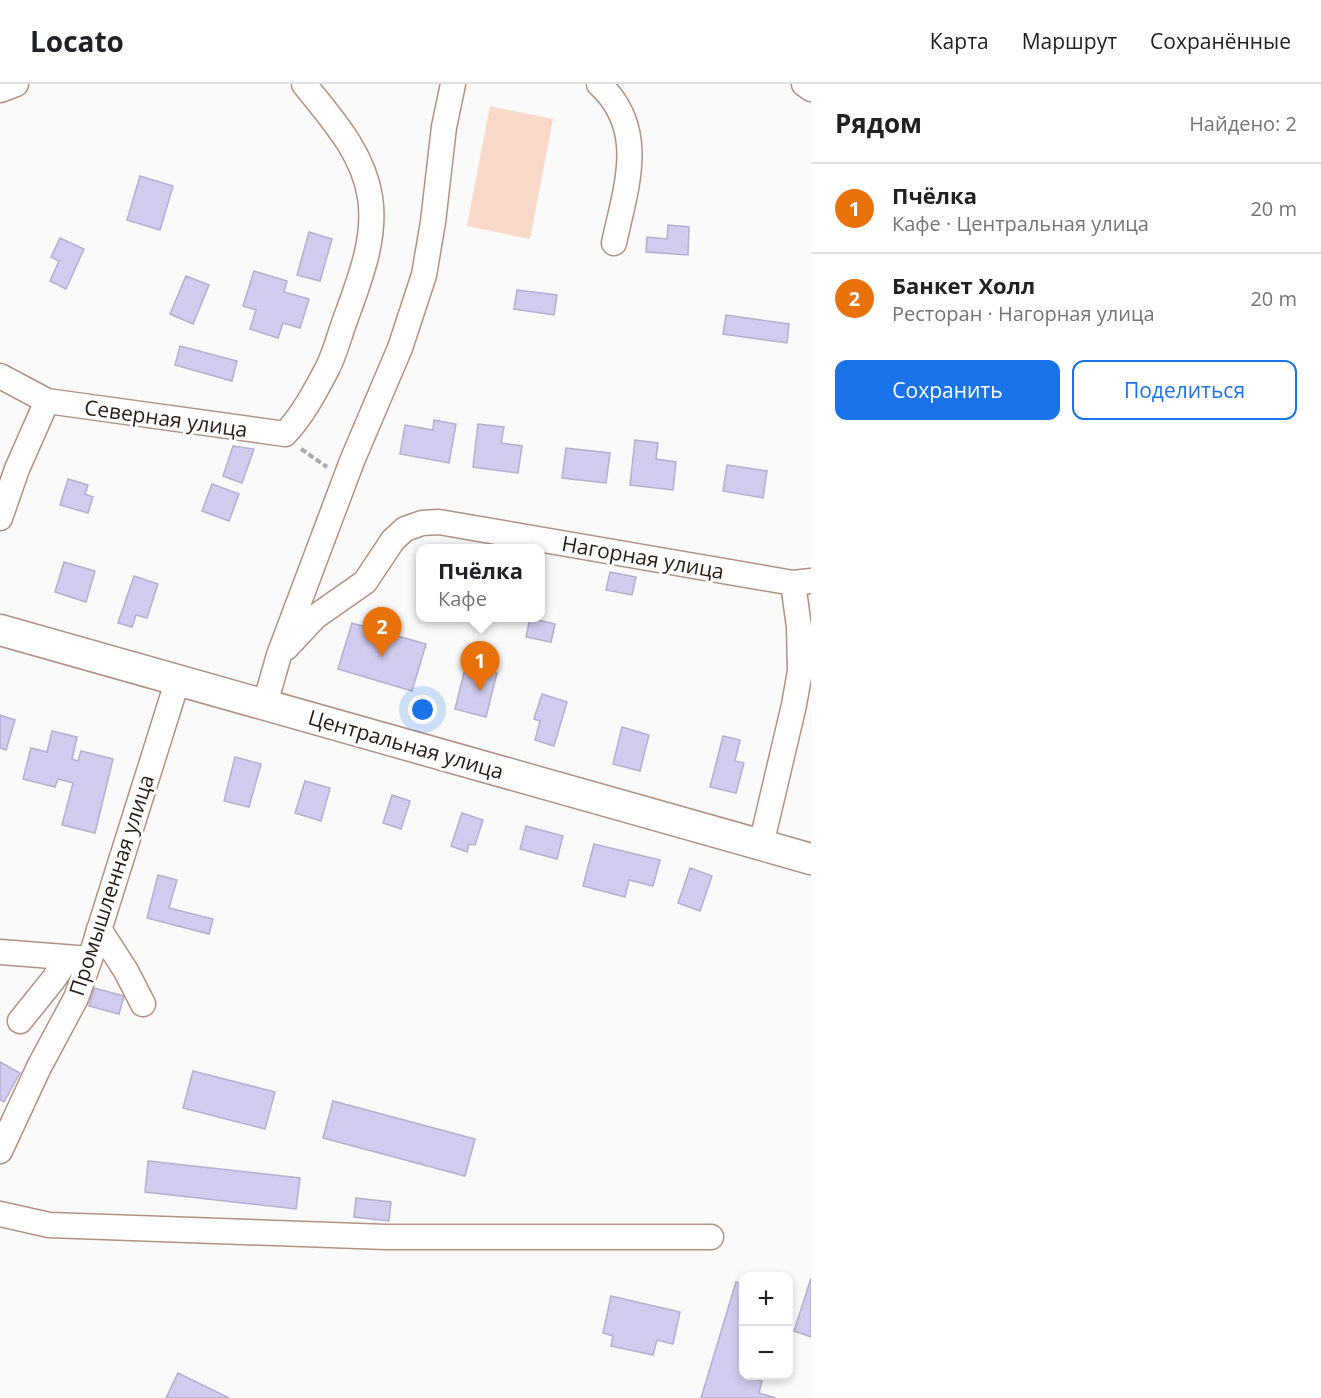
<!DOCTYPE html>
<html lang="ru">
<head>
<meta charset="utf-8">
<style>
  :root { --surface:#fff; --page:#f2f2f2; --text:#202124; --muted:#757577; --line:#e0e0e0; --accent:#1a73e8 }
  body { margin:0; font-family:"Open Sans",sans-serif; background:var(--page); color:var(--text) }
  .controls { position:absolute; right:18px; bottom:18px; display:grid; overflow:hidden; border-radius:12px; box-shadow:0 3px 9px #0003 }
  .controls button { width:54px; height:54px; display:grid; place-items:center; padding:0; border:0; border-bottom:2px solid var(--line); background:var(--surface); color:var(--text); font:30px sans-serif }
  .you { position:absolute; left:423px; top:626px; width:21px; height:21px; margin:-15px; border:4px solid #fff; border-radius:50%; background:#1a73e8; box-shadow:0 0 0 9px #1a73e833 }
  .badge { display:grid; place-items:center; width:39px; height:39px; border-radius:50%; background:var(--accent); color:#fff; font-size:20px; font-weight:700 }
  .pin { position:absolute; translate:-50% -50px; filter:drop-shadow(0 2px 3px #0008) }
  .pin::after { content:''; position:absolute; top:32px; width:21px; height:18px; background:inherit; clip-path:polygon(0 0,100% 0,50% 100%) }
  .popup { position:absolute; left:416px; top:460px; width:129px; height:78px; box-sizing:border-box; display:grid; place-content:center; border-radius:12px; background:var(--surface); filter:drop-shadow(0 2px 4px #0005); font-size:20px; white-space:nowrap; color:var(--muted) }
  .popup b { font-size:22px; color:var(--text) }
  .popup::after { content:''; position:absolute; left:50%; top:100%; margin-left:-12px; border:12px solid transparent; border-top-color:var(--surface) }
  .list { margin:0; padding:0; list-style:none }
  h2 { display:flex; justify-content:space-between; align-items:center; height:78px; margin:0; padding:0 24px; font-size:26px }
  h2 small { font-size:20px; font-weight:400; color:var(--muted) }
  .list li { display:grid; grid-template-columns:39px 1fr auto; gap:18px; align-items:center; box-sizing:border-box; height:90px; padding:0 24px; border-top:2px solid var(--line) }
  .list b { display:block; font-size:22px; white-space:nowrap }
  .list p { margin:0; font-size:20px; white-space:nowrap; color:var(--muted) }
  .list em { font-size:20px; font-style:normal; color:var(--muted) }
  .actions { display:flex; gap:12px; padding:18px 24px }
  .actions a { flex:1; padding:14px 0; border:2px solid var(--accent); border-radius:12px; text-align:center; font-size:21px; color:var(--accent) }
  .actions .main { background:var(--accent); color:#fff }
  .map { position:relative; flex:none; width:811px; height:1314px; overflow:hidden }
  header { display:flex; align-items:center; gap:36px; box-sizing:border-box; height:84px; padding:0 30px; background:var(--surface); border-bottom:2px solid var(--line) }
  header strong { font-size:28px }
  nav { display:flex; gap:33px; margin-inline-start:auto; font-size:21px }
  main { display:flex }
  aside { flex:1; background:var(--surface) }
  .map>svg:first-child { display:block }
  .green { fill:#f9d9c9 }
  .building { fill:#d1ccee; stroke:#b3afcf; stroke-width:1.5 }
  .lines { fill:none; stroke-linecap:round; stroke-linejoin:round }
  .minor-casing { stroke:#b29181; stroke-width:27 }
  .major-casing { stroke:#b29181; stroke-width:33 }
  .path { stroke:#aeaaa7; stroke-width:4; stroke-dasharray:6 3; stroke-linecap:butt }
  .minor { stroke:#fff; stroke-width:24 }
  .major { stroke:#fff; stroke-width:30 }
  .labels { text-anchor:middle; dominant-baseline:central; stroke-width:6; stroke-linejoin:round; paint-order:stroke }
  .street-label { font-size:21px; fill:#281c15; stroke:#fff }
</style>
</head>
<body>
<header>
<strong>Locato</strong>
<nav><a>Карта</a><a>Маршрут</a><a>Сохранённые</a></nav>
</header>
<main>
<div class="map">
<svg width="811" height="1314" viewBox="0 0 811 1314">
  <rect width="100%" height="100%" fill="#fafafa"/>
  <!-- green -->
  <path class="green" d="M490,22L553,35L530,155L467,142Z"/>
  <!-- building -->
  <path class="building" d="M140,92L173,102L160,146L127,136Z
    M668,141L689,143L688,171L646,168L647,153L667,155Z
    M309,148L332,155L320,197L297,191Z
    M60,154L84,165L66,205L50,197L59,177L51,173Z
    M254,187L287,197L284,208L309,215L300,244L283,239L278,254L250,245L256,226L243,222Z
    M186,192L209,201L193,240L170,230Z
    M517,206L557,211L554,231L514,225Z
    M726,231L789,240L787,259L723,250Z
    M180,262L237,277L232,297L175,281Z
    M434,336L456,340L449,379L400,370L405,341L433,346Z
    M478,340L504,343L501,359L522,362L518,389L473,383Z
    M635,356L658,359L656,375L676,378L673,406L630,401Z
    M233,362L254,365L242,399L223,392Z
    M566,364L610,369L606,399L562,394Z
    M727,381L767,387L763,414L723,407Z
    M68,395L88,401L85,410L93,413L88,429L60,421Z
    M212,400L239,410L229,437L202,427Z
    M64,478L95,487L86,518L55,508Z
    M610,488L636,493L632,511L606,506Z
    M134,492L158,500L147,534L136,531L132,543L118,539Z
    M530,534L555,540L551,558L526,553Z
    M352,539L426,560L412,607L338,585Z
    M466,581L497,589L486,633L455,625Z
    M542,610L567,618L554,662L535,656L540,637L534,635Z
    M0,631L15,636L6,666L0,664Z
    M622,643L649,651L640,687L613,680Z
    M52,647L77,653L72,675L78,677L81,667L113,675L95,749L62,741L73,699L58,695L55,703L23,695L31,664L47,668Z
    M723,652L740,656L735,677L744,679L736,709L710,703Z
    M235,673L261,680L249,723L224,717Z
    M305,697L330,704L321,737L295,729Z
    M392,711L410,717L401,745L383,739Z
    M462,729L483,736L475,761L469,760L467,768L451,762Z
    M526,742L563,752L557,775L520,765Z
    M594,760L660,776L653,802L629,796L625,813L583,802Z
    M690,784L712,792L700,827L678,819Z
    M158,791L177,796L169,824L213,835L209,850L147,834Z
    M94,904L124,912L119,930L89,922Z
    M0,978L20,989L4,1018L0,1016Z
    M193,987L275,1008L265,1045L183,1024Z
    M333,1017L475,1055L465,1092L323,1054Z
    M148,1077L300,1094L296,1125L145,1108Z
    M356,1114L391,1118L389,1137L354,1133Z
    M811,1194V1253L794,1247Z
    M736,1198L744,1200V1292L762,1297L759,1309L776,1314H701Z
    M611,1212L680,1228L673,1260L657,1256L653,1271L611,1262L613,1252L603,1249Z
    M178,1289L229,1314H166Z"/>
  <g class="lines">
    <!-- minor casing -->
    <g class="minor-casing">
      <path id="minor" d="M599,0C648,45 626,103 614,159
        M804,0L811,5
        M0,6L16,0
        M0,292L47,317L285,350C302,332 315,308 327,285C334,272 338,256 343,242C357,202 377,157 370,113C363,68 331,34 304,0
        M0,434L17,385L47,317
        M286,564L315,533L365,498L393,456L405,445L422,439L439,438L793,499L811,497
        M265,620L279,571L352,377L400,264L424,191L433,138L444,43L453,0
        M761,761L794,621L800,587L799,543L793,499
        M99,845L126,887L143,920
        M0,868L90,875
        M20,937L53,896L68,874
        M0,1067L39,983L76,914L90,875L178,595
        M0,1130L49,1141L386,1153H711"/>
    </g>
    <!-- major casing -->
    <g class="major-casing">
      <path id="major" d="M0,546L811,775"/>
    </g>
    <!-- path -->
    <path class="path" d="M301,365L327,383"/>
    <!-- minor -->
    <use href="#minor" class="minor"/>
    <!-- major -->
    <use href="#major" class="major"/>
  </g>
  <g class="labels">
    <!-- street labels -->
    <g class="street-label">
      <text transform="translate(166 334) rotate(8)">Северная улица</text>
      <text transform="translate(643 473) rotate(10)">Нагорная улица</text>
      <text transform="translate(406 660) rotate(16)">Центральная улица</text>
      <text transform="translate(111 801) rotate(-72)">Промышленная улица</text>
    </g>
  </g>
</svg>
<div class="controls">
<button>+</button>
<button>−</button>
</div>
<div class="you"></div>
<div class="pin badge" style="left:480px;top:607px;background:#e8710a">1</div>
<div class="popup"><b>Пчёлка</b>Кафе</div>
<div class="pin badge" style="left:382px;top:573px;background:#e8710a">2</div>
</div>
<aside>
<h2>Рядом<small>Найдено: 2</small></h2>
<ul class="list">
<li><span class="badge" style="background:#e8710a">1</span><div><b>Пчёлка</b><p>Кафе · Центральная улица</p></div><em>20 m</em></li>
<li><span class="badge" style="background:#e8710a">2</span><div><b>Банкет Холл</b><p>Ресторан · Нагорная улица</p></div><em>20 m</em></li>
</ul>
<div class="actions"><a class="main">Сохранить</a><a>Поделиться</a></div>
</aside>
</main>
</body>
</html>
